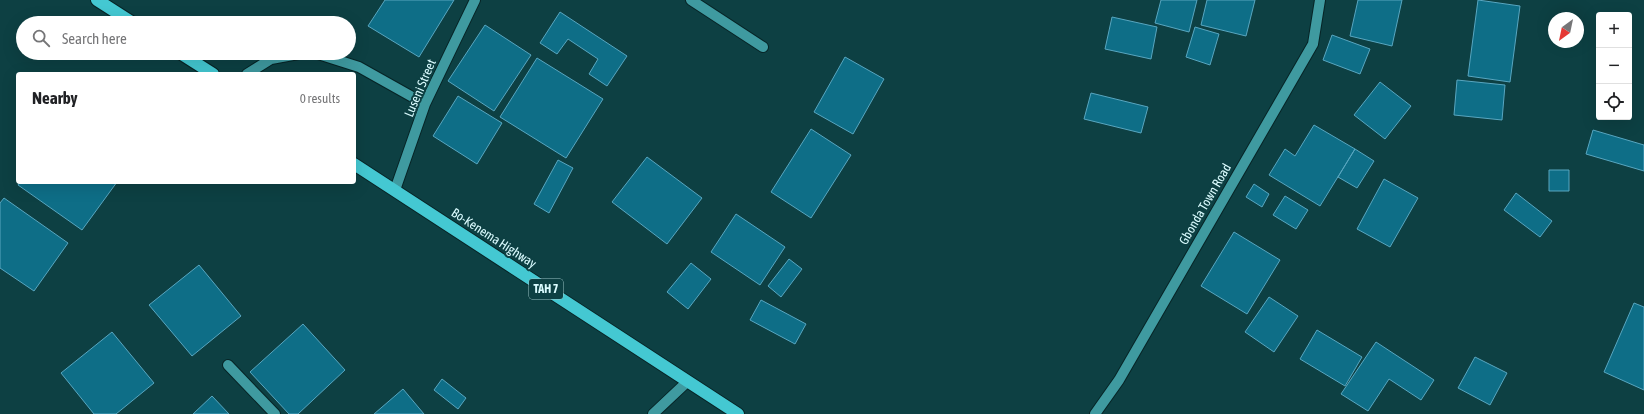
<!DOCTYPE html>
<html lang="en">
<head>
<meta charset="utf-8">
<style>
  :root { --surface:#fff; --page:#f2f2f2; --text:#202124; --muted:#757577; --line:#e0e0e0 }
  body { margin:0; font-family:"Asap Condensed",sans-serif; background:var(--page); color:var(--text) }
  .controls { position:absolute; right:12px; top:12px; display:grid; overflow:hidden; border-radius:4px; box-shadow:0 4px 16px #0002 }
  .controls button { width:36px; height:36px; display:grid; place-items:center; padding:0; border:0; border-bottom:1px solid var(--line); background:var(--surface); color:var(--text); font:20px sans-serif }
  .compass { position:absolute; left:1548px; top:12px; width:36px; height:36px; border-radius:50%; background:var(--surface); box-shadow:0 4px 16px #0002; rotate:213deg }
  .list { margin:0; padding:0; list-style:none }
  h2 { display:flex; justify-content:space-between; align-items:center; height:52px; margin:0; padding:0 16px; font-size:17px }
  h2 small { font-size:13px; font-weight:400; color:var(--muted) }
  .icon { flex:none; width:22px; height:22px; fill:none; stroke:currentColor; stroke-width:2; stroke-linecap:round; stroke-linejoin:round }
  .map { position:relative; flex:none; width:1644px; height:414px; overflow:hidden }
  .search { position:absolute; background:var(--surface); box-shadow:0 4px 16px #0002; left:16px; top:16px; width:340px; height:44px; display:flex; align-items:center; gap:10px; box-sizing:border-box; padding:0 14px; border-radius:22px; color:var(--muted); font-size:15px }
  .panel { position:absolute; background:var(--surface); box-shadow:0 4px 16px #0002; left:16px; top:72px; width:340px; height:112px; border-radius:4px }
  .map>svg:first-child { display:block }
  .building { fill:#0e6e87; stroke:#58a6c0 }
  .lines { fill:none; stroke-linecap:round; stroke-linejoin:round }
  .minor-casing { stroke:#072426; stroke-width:12 }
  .highway-casing { stroke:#072426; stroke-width:14 }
  .minor { stroke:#3f9aa0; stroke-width:10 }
  .highway { stroke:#44c8d2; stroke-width:12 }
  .labels { text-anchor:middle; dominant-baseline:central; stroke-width:4; stroke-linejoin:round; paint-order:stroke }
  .shield { fill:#0d4043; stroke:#9cc3c6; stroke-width:1 }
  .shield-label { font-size:12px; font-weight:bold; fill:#dafbfe }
  .street-label { font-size:13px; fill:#dafbfe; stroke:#0d4043 }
</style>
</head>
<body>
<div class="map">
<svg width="1644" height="414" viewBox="0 0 1644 414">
  <rect width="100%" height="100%" fill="#0d4043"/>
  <!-- building -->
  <path class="building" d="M385,0H454L419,57L368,26Z
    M1161,0H1197L1189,32L1155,23Z
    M1207,0H1255L1246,36L1201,25Z
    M1358,0H1402L1392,46L1350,36Z
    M1478,0L1520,6L1510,82L1468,76Z
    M560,12L627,56L607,86L589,74L598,59L568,39L557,54L540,43Z
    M1112,17L1157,27L1151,59L1105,49Z
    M485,25L531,55L494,111L448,81Z
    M1195,27L1219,34L1210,65L1186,57Z
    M1332,35L1370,49L1360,74L1323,60Z
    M845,57L884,79L853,134L814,112Z
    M537,58L603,99L566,158L500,117Z
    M1457,80L1505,85L1502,120L1454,115Z
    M1380,82L1411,106L1385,139L1354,115Z
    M1091,93L1148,107L1141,133L1084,119Z
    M458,96L502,123L477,164L433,136Z
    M1314,125L1355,149L1320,206L1269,175L1285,149L1295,156Z
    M811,129L851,155L811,218L771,192Z
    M1593,130L1644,145V171L1586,154Z
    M1355,149L1374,161L1357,188L1338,177Z
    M647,157L702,198L667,244L612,202Z
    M558,160L573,168L549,213L534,204Z
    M1549,170H1569V191H1549Z
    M1384,179L1418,198L1390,247L1357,229Z
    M20,182H117L82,230L18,185Z
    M1254,184L1269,194L1262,207L1246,197Z
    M1516,193L1552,221L1540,237L1504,210Z
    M1285,196L1308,210L1296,229L1273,215Z
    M4,198L68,243L34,291L0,268V203Z
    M736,214L785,247L760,285L711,252Z
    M1234,232L1280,260L1247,314L1201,286Z
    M789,259L802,269L781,297L768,286Z
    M691,263L711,279L688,309L667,292Z
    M199,265L241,316L192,356L149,305Z
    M1269,297L1298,316L1274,352L1245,332Z
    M761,300L806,324L795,344L750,320Z
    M1634,303L1644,307V390L1604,372Z
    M303,324L345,370L298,414H289L250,372Z
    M1317,330L1362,357L1345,386L1300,359Z
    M112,332L154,383L116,414H94L61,373Z
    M1376,342L1434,380L1421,400L1389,379L1368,411L1341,394Z
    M1475,357L1507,373L1490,405L1458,388Z
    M442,379L466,398L458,409L434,390Z
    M403,389L424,414H374Z
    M212,396L229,414H193Z"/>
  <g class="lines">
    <!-- minor casing -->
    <g class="minor-casing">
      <path id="minor" d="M691,0L763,47
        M315,53L359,67L425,104
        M247,74L271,59L304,53
        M395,190L425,104L475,0
        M228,365L275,414
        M653,414L688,381
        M1095,414L1119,380L1313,44L1320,0"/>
    </g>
    <!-- highway casing -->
    <g class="highway-casing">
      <path id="highway" d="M97,0L133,23
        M180,53L213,74
        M354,164L738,414"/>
    </g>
    <!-- minor -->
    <use href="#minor" class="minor"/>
    <!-- highway -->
    <use href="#highway" class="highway"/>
  </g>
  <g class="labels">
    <!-- shield labels -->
    <rect class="shield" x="529" y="279" width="34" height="20" rx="3"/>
    <g class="shield-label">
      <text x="546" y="289">TAH 7</text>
    </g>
    <!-- street labels -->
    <g class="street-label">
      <text transform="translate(420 88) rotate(-67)">Luseni Street</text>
      <text transform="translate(1205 204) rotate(-60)">Gbonda Town Road</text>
      <text transform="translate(494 238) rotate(33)">Bo-Kenema Highway</text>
    </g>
  </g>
</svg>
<div class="controls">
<button>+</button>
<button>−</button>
<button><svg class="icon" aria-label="locate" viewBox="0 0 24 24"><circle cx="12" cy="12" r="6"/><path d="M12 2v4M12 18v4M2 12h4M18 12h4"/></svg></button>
</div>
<svg class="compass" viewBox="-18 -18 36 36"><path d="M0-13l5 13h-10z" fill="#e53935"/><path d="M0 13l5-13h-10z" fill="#757577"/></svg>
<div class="search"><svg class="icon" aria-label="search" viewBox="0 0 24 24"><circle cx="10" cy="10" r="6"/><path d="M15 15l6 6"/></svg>Search here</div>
<section class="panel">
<h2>Nearby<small>0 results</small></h2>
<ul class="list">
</ul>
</section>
</div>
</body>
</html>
